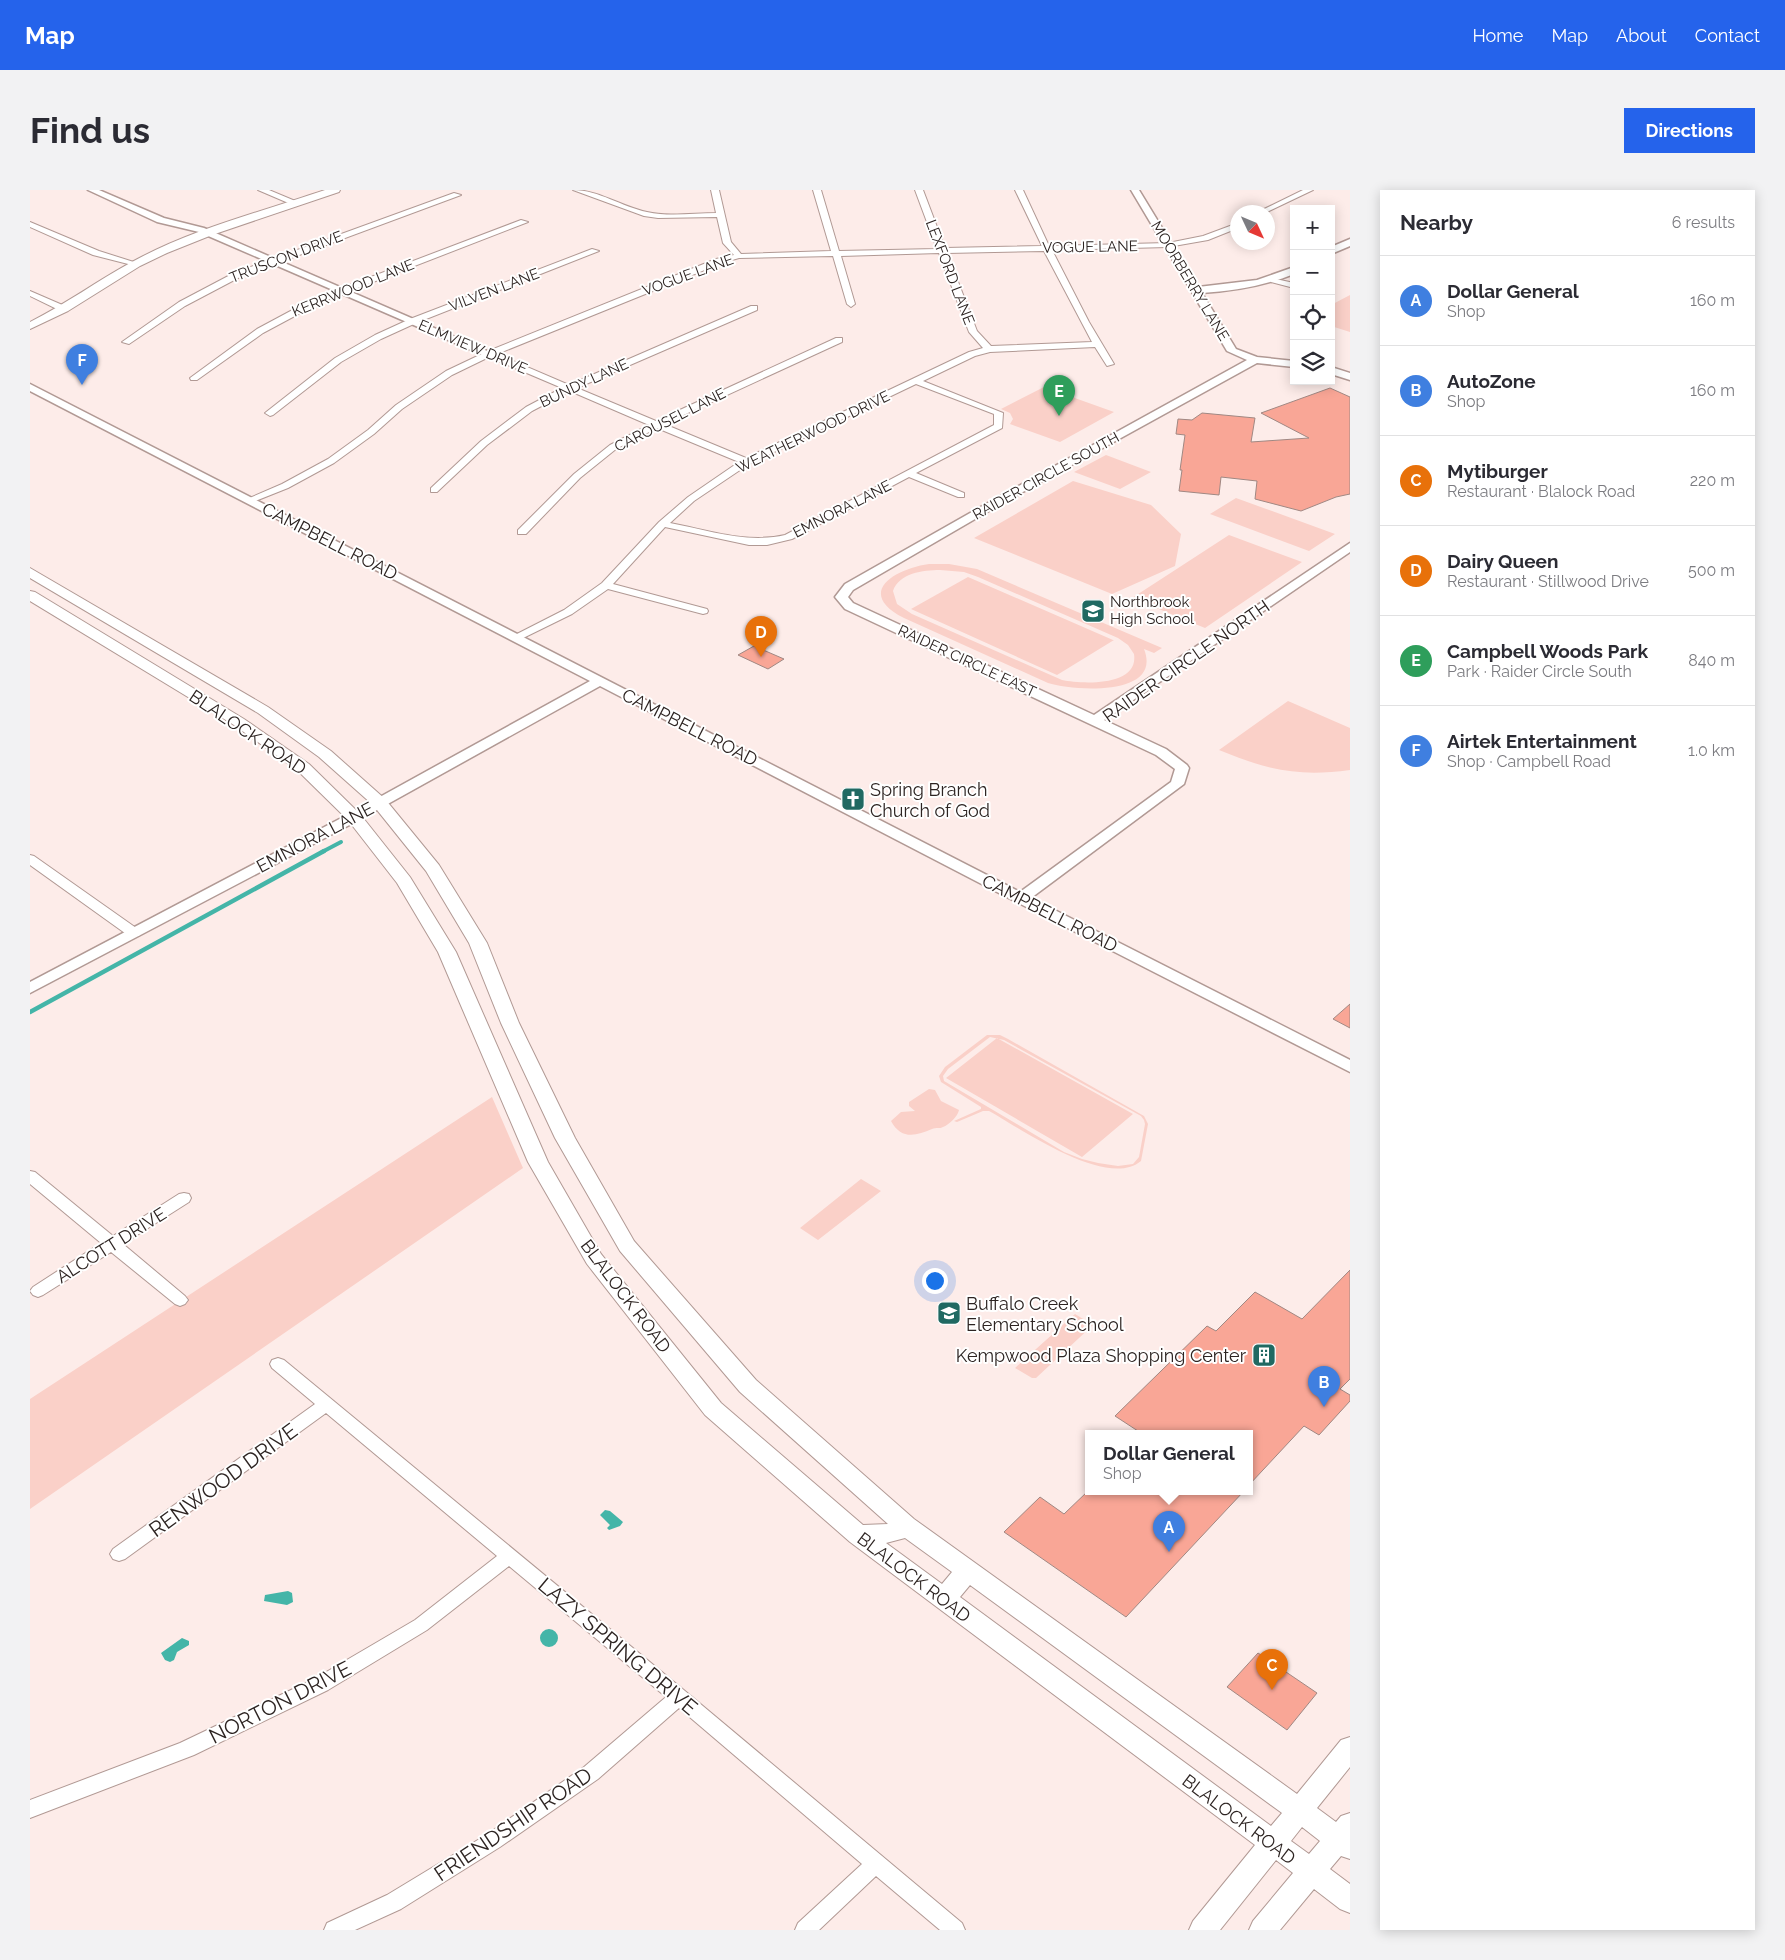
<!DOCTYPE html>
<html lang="en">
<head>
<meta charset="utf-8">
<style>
  :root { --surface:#fff; --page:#f2f2f3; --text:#2b2b33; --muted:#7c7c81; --line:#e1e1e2; --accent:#2563eb }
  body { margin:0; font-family:Raleway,sans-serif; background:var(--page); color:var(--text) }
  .controls { position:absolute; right:15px; top:15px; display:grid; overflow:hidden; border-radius:0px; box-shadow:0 2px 12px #0003 }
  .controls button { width:45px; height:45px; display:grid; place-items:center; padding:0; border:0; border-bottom:1px solid var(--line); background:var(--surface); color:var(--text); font:25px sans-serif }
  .compass { position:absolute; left:1200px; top:15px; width:45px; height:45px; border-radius:50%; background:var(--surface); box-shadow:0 2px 12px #0003; rotate:134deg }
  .you { position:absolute; left:904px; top:1090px; width:18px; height:18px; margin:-12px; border:4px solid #fff; border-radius:50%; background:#1a73e8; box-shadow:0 0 0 8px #1a73e833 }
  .badge { display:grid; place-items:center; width:32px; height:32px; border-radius:50%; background:var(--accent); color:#fff; font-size:16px; font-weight:700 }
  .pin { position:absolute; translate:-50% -41px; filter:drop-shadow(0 1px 2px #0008) }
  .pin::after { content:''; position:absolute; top:26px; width:18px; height:15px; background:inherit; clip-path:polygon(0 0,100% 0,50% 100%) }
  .popup { position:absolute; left:1055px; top:1240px; width:168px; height:65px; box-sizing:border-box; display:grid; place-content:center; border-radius:0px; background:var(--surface); filter:drop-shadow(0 1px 4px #0005); font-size:16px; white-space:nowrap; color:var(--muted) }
  .popup b { font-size:19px; color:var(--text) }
  .popup::after { content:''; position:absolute; left:50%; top:100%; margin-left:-10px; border:10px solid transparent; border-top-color:var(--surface) }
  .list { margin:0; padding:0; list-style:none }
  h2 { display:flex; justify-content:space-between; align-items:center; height:65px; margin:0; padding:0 20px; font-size:21px }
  h2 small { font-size:16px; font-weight:400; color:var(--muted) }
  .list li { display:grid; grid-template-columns:32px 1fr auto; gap:15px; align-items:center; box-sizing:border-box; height:90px; padding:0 20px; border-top:1px solid var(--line) }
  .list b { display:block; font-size:19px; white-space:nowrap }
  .list p { margin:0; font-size:16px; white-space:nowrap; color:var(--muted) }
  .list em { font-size:16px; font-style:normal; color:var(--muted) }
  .icon { flex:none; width:28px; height:28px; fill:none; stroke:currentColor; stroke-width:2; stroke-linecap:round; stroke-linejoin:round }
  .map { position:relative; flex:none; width:1320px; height:1740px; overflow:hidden; border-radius:0px }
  header { display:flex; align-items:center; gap:30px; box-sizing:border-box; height:70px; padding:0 25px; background:var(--accent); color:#fff }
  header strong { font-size:24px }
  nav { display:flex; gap:28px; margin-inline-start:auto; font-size:18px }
  .intro { display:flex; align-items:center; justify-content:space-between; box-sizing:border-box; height:120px; padding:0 30px }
  h1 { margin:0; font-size:35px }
  .button { padding:12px 22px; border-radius:0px; background:var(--accent); color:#fff; font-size:18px; font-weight:700 }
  main { display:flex; gap:30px; padding:0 30px }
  aside { flex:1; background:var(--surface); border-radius:0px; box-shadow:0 2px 12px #0003 }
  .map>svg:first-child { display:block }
  .green { fill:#fad0c8; fill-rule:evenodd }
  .water { fill:#44b5a8 }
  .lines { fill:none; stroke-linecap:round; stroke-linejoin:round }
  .stream-far1 { stroke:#44b5a8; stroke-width:4 }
  .stream { stroke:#44b5a8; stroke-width:4.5 }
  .building { fill:#f9a696; stroke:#a08883 }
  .minor-casing { stroke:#b19994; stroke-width:2 }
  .tertiary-casing { stroke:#b19994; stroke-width:3 }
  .secondary-casing { stroke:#b19994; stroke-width:2 }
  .minor { fill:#fff; fill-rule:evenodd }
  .tertiary { fill:#fff; fill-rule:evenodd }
  .secondary { fill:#fff; fill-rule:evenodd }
  .labels { text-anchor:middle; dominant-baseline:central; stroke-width:4; stroke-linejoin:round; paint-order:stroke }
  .far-street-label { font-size:15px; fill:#2d2422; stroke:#fff }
  .far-poi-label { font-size:15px; fill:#2d2422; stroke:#fff; text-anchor:start }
  .street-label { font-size:18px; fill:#2d2422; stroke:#fff }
  .poi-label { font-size:18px; fill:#2d2422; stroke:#fff; text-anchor:start }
  .near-street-label { font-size:21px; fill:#2d2422; stroke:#fff }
</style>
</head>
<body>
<header>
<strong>Map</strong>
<nav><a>Home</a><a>Map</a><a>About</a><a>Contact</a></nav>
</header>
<div class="intro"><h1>Find us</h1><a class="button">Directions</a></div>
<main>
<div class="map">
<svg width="1320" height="1740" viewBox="0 0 1320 1740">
  <rect width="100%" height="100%" fill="#fdece9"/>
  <!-- green -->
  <path class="green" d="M1320,105V142L1301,136V115Z
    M1014,197L1084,222L1030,252L980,234L983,229L980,223L971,219Z
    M1076,265L1121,282L1090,299L1044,282Z
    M1043,291L1121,315L1151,344L1145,376L1082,404L944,348Z
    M1206,308L1305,344L1279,361L1180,324Z
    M1199,345L1272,372L1175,438L1102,408Z
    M899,374H919L947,379L1132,458L1124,463L1114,459C1133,507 1043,501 1018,493L874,428C825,403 864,379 899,374ZM910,380L934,382L948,387L1088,448L1098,455L1104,464C1109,497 1052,494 1032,490L882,424L867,414L863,401C869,383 893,380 910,380Z
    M938,387L1083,450H1084L1027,485L881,419Z
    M1258,511L1320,538V580C1268,587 1237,580 1189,560Z
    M957,845H970L978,849L1114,926L1118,934L1111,971C1077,1000 990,938 959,921H953L927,932L924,931L951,919V917L911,892L909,886L915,877ZM960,847L974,850L1111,926L1114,930L1115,934L1109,967L1103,974L1088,976L1068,973L1052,969L1034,962L914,891L913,886L918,879Z
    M967,848L1103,924L1052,967L916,888Z
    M899,899L905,900L911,911L929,920C928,926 919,935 913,937C910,939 906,937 902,939C886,946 871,950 861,931L871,922L885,921L879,916V912Z
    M462,907L493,978L0,1319V1209Z
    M831,989L851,1001L788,1050L770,1038Z
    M1045,1124L1063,1135L1006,1188H1002L985,1178Z"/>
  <!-- water -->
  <path class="water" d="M575,1320L580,1321L593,1332L590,1336L579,1340L577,1338L580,1335L570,1325Z
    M258,1401L262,1403L263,1412L257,1415L234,1411L235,1405Z
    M510 1448a9 9 0 1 1 18 0a9 9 0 1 1-18 0Z
    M152,1448L159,1451V1455L147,1462L144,1470L140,1472L135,1470L131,1463Z"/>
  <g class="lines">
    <!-- stream-far1 -->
    <path class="stream-far1" d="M292,662L311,652"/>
    <!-- stream -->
    <path class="stream" d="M0,822L294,661"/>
  </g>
  <!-- building -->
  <path class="building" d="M1300,198L1320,207V304L1306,307L1271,321L1225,309L1227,291L1191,287L1189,305L1149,301L1152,280H1150L1155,245L1146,244L1148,229L1162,230L1172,223L1225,228L1221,252L1279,248L1231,223Z
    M724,456L754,469L738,479L708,465Z
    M1320,814V838L1303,829Z
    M1320,1080V1189L1310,1199L1320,1205V1211L1289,1245L1274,1236L1219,1295V1243H1111L1085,1226L1177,1136L1186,1141L1225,1102L1272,1129Z
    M1058,1301H1214L1096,1427L974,1342L1010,1307L1034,1324Z
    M1228,1463L1287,1503L1257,1540L1197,1497Z"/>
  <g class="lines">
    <!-- minor casing -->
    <g class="minor-casing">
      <path id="minor" d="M228,0H239L270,13L263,15Z
        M543,0C569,0 592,17 617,22C639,27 664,23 686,23L681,0H689L701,52L711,64L801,61L783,0H791L809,61L907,59L885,0H893L915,58L1012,56L985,0H993L1019,56L1138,53L1173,46L1208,33V38L1178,50L1138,57L1022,60L1059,132L1084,174L1077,176L1065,157L960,162L945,166L893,191L973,223L972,238L886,283L934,303V307H928L879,287L762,349L737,355H719L635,337L583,394L677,419L678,421L677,423L673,424L578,399L542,424L487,451L482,448L483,446L534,420L572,393L629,332L658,307L709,272L627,238L586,259L550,288L496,344H488V340L544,284L580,255L619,235L540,201L502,221L457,255L407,302H401V298L451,251L496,217L532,198L459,167L422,185L372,219L344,244L304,273L258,298L223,312H217L215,310L252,294L298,269L338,240L366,215L416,181L456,162L686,69L704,65L693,53L687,27L628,28L614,26ZM1014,61L1062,152L961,156L947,141L917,63ZM909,63L939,142L953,158L939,162L716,268L634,234L812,152V148H806L626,231L547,198L727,120V116H721L539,195L467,164L692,73L709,68L803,66L817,114L821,117L825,114L811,66ZM886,194L964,224V235L755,345C716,354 678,340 640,333L664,311L719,274Z
        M1273,0H1283L1237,22H1228Z
        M424,3L431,5L210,87L155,116L99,154L92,152L149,112L204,83Z
        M491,30L498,32L289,113L233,143L167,190H161L160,188L227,139L283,109Z
        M0,32L69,61L110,74L106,76L63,65L0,37Z
        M562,59L569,61L386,133L351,149L311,172L243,225L240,226L235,223L305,168L345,145L380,129Z
        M1241,88L1264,93V98L1241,92Z
        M0,101L37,117L38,119L31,121L0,106Z
        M0,665L4,666L109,740L110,743L109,746H99L0,675Z
        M0,981L5,982L83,1046L149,1004L154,1003L159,1004L161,1008L159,1012L93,1054L155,1106L158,1110L155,1114L150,1116L145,1114L81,1062L13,1105L8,1107L3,1105L0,1101L3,1097L71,1053L0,994Z
        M248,1168L254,1170L655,1501L932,1733L935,1740H910L846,1686L789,1740H765L768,1733L832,1674L649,1518L568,1589L470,1657L371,1719L325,1740H294L297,1733L357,1705L456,1645L554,1577L636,1507L479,1376L397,1440L298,1500L164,1565L0,1628V1610L150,1553L286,1488L385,1430L467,1366L296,1223L95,1369L89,1371L83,1369L80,1364L83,1359L285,1214L242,1178L240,1174L242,1170Z"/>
    </g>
    <!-- tertiary casing -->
    <g class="tertiary-casing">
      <path id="tertiary" d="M58,0H69L134,28L174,38L464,164L463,166H455L169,42L127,32Z
        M1101,0H1109L1168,97L1227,90L1264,77V84C1234,96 1203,101 1172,103L1206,159L1227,167L1264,171V177L1227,173L964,318L823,400L818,407L823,413L1064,525L1320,353V362L1074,530L1136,559L1157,575L1159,578L1154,594L1001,708L1320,870V882L967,702L570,496L329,630L0,803V792L319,624L560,491L0,201V194L990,702L1141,592L1145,579L1126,565L815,419L805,407L815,394L956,314L1217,170L1197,161Z
        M1320,49V56L1301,64V57Z
        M1301,177L1320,183V190L1301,184Z"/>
    </g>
    <!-- secondary casing -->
    <g class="secondary-casing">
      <path id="secondary" d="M295,0H310L309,2L182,45L137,63L110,76L38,121L0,139V132C36,114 67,91 102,72C161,39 231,22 295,0Z
        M0,378L238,517L301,561L355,609L409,675L457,753L489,833L545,948L604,1051L726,1190L884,1329L1267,1604L1311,1550L1320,1547V1577L1287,1618L1306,1632L1311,1626L1320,1623V1669L1311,1666L1300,1679L1320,1694V1723L1310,1719L1284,1699L1250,1740H1219L1223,1731L1263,1683L1246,1670L1190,1740H1159L1163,1731L1225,1655L820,1352L675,1225L557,1074L498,972L408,762L367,693L318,630L267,580L204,535L0,411V401L5,402L214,529L279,574L330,624L380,687L426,762L518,972L571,1064L691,1213L833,1335L858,1334L710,1202L590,1061L525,948L471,833L439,753L396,681L343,615L289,567L228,523L0,388ZM875,1348L922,1382L912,1394L856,1353ZM940,1395L1252,1623L1241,1636L930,1407ZM1272,1637L1290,1651L1279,1664L1261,1651Z"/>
    </g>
    <!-- minor -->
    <use href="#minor" class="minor"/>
    <!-- tertiary -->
    <use href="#tertiary" class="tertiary"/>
    <!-- secondary -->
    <use href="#secondary" class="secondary"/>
  </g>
  <!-- icons -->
  <defs>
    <g id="school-square" transform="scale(1.25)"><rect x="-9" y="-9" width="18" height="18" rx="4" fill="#206962" stroke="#fff"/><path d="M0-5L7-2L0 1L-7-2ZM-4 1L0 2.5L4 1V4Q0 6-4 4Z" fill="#fff"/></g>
    <g id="church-square" transform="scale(1.25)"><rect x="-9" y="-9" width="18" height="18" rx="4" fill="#206962" stroke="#fff"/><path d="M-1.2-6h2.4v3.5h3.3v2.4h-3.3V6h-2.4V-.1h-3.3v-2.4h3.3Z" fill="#fff"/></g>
    <g id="building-square" transform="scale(1.25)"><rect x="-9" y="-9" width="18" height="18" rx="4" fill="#206962" stroke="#fff"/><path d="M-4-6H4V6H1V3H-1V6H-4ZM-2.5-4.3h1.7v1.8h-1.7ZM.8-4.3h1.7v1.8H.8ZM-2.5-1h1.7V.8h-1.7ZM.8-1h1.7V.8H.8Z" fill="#fff"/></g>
  </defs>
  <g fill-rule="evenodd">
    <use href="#school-square" x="1063" y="421"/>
    <use href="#church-square" x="823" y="609"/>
    <use href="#school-square" x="919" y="1123"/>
    <use href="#building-square" x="1234" y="1165"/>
  </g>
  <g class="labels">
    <!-- far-street labels -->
    <g class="far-street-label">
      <text transform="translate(1060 57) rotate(-1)">VOGUE LANE</text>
      <text transform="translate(256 67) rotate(-21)">TRUSCON DRIVE</text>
      <text transform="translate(920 82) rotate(69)">LEXFORD LANE</text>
      <text transform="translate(658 85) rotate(-20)">VOGUE LANE</text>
      <text transform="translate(1160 91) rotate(59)">MOORBERRY LANE</text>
      <text transform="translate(323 98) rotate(-22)">KERRWOOD LANE</text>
      <text transform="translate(464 100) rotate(-21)">VILVEN LANE</text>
      <text transform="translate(443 157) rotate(23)">ELMVIEW DRIVE</text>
      <text transform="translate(554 193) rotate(-25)">BUNDY LANE</text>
      <text transform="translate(640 230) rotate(-27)">CAROUSEL LANE</text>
      <text transform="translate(783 242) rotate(-26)">WEATHERWOOD DRIVE</text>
      <text transform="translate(1016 286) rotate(-29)">RAIDER CIRCLE SOUTH</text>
      <text transform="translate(812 319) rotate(-27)">EMNORA LANE</text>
      <text transform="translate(937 471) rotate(25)">RAIDER CIRCLE EAST</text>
    </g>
    <!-- far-poi labels -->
    <g class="far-poi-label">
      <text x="1080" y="412">Northbrook<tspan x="1080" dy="17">High School</tspan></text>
    </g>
    <!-- street labels -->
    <g class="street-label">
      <text transform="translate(300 351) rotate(27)">CAMPBELL ROAD</text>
      <text transform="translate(1156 471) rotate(-35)">RAIDER CIRCLE NORTH</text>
      <text transform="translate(660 537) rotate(27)">CAMPBELL ROAD</text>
      <text transform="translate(218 542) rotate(34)">BLALOCK ROAD</text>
      <text transform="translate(285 647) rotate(-28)">EMNORA LANE</text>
      <text transform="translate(1020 723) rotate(27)">CAMPBELL ROAD</text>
      <text transform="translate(81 1055) rotate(-32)">ALCOTT DRIVE</text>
      <text transform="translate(596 1106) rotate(53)">BLALOCK ROAD</text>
      <text transform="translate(884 1387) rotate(37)">BLALOCK ROAD</text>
      <text transform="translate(1209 1629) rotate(37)">BLALOCK ROAD</text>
    </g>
    <!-- poi labels -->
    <g class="poi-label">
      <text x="840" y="599">Spring Branch<tspan x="840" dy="21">Church of God</tspan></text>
      <text x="936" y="1113">Buffalo Creek<tspan x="936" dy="21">Elementary School</tspan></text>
      <text x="1216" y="1165" text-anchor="end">Kempwood Plaza Shopping Center</text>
    </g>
    <!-- near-street labels -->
    <g class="near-street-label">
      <text transform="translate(193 1290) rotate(-36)">RENWOOD DRIVE</text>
      <text transform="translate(588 1456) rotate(40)">LAZY SPRING DRIVE</text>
      <text transform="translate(250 1512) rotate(-27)">NORTON DRIVE</text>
      <text transform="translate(483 1634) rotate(-34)">FRIENDSHIP ROAD</text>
    </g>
  </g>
</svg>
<div class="controls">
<button>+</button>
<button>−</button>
<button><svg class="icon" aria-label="locate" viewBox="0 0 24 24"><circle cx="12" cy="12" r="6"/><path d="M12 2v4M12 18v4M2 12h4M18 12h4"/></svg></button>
<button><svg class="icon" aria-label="layers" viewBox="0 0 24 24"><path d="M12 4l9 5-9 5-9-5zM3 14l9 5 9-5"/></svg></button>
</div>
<svg class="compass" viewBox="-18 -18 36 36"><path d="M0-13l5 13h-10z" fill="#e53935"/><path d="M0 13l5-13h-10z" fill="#7c7c81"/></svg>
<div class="you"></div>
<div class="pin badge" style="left:1139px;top:1362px;background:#3f7fe0">A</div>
<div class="popup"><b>Dollar General</b>Shop</div>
<div class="pin badge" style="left:1294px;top:1217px;background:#3f7fe0">B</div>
<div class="pin badge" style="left:1242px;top:1500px;background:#e8710a">C</div>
<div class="pin badge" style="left:731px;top:467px;background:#e8710a">D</div>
<div class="pin badge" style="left:1029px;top:226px;background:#2e9e5b">E</div>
<div class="pin badge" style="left:52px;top:195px;background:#3f7fe0">F</div>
</div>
<aside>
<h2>Nearby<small>6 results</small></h2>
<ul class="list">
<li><span class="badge" style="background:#3f7fe0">A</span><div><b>Dollar General</b><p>Shop</p></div><em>160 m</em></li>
<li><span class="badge" style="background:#3f7fe0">B</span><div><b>AutoZone</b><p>Shop</p></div><em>160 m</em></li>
<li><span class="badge" style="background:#e8710a">C</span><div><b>Mytiburger</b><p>Restaurant · Blalock Road</p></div><em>220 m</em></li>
<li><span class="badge" style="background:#e8710a">D</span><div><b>Dairy Queen</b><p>Restaurant · Stillwood Drive</p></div><em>500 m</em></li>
<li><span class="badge" style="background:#2e9e5b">E</span><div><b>Campbell Woods Park</b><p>Park · Raider Circle South</p></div><em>840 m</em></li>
<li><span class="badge" style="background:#3f7fe0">F</span><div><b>Airtek Entertainment</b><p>Shop · Campbell Road</p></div><em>1.0 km</em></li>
</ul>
</aside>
</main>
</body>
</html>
